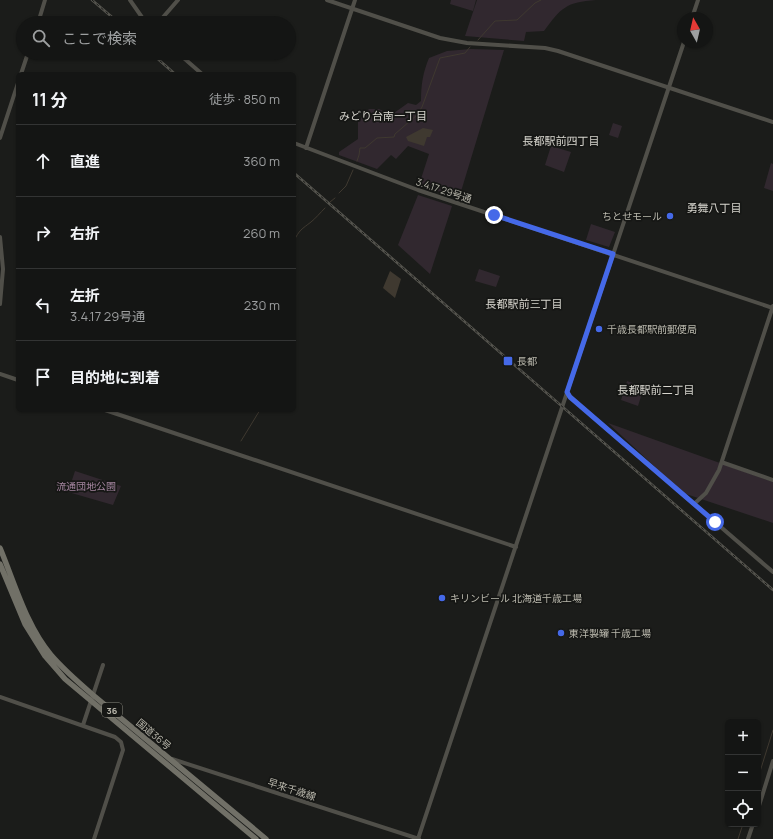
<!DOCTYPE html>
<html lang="ja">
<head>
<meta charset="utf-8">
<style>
  :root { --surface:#141514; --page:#212222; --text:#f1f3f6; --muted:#9d9fa0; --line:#333434 }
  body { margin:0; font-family:Manrope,"Noto Sans JP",sans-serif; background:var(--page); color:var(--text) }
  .controls { position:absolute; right:12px; bottom:12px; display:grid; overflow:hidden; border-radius:6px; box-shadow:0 1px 3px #0004 }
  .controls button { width:36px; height:36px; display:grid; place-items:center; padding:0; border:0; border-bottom:1px solid var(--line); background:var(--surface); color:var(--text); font:20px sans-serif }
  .compass { position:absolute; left:677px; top:12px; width:36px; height:36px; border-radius:50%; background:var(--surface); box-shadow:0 1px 3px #0004; rotate:352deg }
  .stop { position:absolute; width:12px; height:12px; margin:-9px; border:3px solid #4569e8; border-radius:50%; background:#fff }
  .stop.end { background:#4569e8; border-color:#fff; box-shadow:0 1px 4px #0008 }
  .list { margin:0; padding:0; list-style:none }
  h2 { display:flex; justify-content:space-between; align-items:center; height:52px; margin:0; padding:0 16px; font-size:17px }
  h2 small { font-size:13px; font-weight:400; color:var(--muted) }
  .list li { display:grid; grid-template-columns:26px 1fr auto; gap:12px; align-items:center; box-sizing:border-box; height:72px; padding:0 16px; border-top:1px solid var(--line) }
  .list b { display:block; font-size:15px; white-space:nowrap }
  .list p { margin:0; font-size:13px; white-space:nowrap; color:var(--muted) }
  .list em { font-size:13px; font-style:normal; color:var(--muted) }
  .icon { flex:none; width:22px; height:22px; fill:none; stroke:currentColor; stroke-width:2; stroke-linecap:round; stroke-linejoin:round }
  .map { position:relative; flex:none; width:773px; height:839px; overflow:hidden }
  .search { position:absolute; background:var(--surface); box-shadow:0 1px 3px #0004; left:16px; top:16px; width:280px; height:44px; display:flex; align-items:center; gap:10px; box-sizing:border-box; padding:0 14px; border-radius:22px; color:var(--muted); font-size:15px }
  .panel { position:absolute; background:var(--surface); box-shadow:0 1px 3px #0004; left:16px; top:72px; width:280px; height:340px; border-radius:6px }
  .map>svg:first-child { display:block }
  .green { fill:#31282f }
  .water { fill:#3f3930 }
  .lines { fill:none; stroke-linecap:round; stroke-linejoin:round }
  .stream { stroke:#3f3930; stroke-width:1 }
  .secondary { stroke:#504f49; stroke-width:4 }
  .highway { stroke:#717067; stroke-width:5.5 }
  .rail-casing { stroke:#55544e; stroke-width:2.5 }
  .rail { stroke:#161715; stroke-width:1; stroke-dasharray:3; stroke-linecap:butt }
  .route { stroke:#4569e8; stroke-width:5 }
  .poi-dot { fill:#4569e8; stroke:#161715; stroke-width:1.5 }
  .labels { text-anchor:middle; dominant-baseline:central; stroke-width:3.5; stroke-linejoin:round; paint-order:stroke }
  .shield { fill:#161715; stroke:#89887f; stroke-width:1 }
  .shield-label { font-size:9px; font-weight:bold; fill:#bab8ad }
  .street-label { font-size:10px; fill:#bab8ad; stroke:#161715 }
  .poi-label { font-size:10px; fill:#bab8ad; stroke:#161715; text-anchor:start }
  .park-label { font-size:10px; fill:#a4859f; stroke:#161715 }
  .neighbourhood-label { font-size:11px; fill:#d7d5ce; stroke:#161715 }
</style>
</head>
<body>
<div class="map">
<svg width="773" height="839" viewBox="0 0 773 839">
  <rect width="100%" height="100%" fill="#1b1c1a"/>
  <!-- green -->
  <path class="green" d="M451,0H476L473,11L450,4Z
    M477,0H596C566,2 561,8 544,31L526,32L524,41L465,36Z
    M471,49L504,50L459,198L419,185L429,154L408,146L396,159L391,155L377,169L339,155V152L358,139V122L364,114L369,109H379L385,112L394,113L408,103L416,105L421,101C421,85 423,72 429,58L447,51Z
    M613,123L622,126L618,138L609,135Z
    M551,146L571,152L564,172L545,165Z
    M771,163L773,164V191L764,188Z
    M418,195L452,206L430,274L398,245Z
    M591,224L615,232L609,247L586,240Z
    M479,269L500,276L496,287L475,281Z
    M627,381L644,387L638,406L621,400Z
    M608,423L773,482V523L683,493Z
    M75,471L121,486L113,505L68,492Z"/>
  <!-- water -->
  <path class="water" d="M423,128L433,130L430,137H427L424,146L408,141L406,137Z
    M390,271L401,279L395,298L383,288Z"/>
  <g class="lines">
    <!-- stream -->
    <path class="stream" d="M478,40L495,21L517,20L535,3L541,0
      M357,161L359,155L360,148H365L377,138L394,137L395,134L417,115L422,107L440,58L465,53L470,47
      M339,193L346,186L353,170
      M330,202L335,198
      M294,241C299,230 302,229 311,222C316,218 320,213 325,208
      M241,441L260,410
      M758,778L773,730
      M738,839L743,824"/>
    <!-- secondary -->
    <path class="secondary" d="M130,0L146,23
      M327,0L440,38L467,43L545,48L558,51L773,122
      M692,18L698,0
      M38,23L45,0
      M158,23L178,0
      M178,53L202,74
      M21,74L28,53
      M0,138L18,83
      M294,143L418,190L773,308
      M306,148L355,0
      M0,237L3,269L0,304
      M0,374L18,380
      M567,392L570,397L773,572
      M105,410L516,547
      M724,463L773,480
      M694,504L706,493L719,470L773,306
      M0,697L115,737L121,742L123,750L94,839
      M83,725L103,665
      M172,759L419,839
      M758,809L773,761
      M418,839L684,42
      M748,839L753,824"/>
    <!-- highway -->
    <path class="highway" d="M0,548C15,584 26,625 51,655C64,670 79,683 93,695L266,839
      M0,564L25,624L45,656L65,679L256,839"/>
    <!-- rail casing -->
    <g class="rail-casing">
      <path id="rail" d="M92,0L119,23
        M151,53L175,74
        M294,173L773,590"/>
    </g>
    <!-- rail -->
    <use href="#rail" class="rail"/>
  </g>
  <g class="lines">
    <!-- route -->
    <path class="route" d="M494,215L613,254L567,392L570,397L715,522"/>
  </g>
  <!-- markers -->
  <g class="poi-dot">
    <circle cx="670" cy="216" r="4"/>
    <circle cx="599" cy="329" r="4"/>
    <rect x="503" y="356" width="10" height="10" rx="2"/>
    <circle cx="442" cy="598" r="4"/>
    <circle cx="561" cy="633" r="4"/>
  </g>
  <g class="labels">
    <!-- shield labels -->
    <rect class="shield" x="102" y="703" width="20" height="14" rx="3"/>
    <g class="shield-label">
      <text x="112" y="710">36</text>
    </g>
    <!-- street labels -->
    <g class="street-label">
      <text transform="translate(444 190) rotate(18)">3.4.17 29号通</text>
      <text transform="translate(154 734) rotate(40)">国道36号</text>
      <text transform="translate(292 789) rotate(18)">早来千歳線</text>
    </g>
    <!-- poi labels -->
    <g class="poi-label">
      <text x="662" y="216" text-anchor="end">ちとせモール</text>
      <text x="607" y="329">千歳長都駅前郵便局</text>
      <text x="517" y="361">長都</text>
      <text x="450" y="598">キリンビール 北海道千歳工場</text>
      <text x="569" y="633">東洋製罐 千歳工場</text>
    </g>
    <!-- park labels -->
    <g class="park-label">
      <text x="86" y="486">流通団地公園</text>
    </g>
    <!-- neighbourhood labels -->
    <g class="neighbourhood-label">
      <text x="383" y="115">みどり台南一丁目</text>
      <text x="561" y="140">長都駅前四丁目</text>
      <text x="714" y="207">勇舞八丁目</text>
      <text x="524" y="303">長都駅前三丁目</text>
      <text x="656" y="389">長都駅前二丁目</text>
    </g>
  </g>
</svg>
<div class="controls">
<button>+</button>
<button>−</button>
<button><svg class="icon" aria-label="locate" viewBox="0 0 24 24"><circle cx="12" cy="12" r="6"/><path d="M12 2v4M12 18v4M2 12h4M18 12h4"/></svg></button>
</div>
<svg class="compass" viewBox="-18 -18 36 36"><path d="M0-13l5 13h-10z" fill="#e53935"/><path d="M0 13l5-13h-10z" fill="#9d9fa0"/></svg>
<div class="stop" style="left:715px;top:522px"></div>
<div class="stop end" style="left:494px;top:215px"></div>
<div class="search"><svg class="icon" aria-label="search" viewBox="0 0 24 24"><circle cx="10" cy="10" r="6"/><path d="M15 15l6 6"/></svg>ここで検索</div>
<section class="panel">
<h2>11 分<small>徒歩 · 850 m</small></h2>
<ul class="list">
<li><svg class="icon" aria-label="ahead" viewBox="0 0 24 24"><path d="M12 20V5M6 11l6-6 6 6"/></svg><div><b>直進</b></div><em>360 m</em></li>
<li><svg class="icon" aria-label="right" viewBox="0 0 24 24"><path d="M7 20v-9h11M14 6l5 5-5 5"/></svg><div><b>右折</b></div><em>260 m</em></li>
<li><svg class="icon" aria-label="left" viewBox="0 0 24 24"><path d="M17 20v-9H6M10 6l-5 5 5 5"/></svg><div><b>左折</b><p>3.4.17 29号通</p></div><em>230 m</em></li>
<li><svg class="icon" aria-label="arrive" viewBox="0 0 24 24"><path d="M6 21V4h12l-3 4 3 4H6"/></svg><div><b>目的地に到着</b></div></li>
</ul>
</section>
</div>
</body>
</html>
